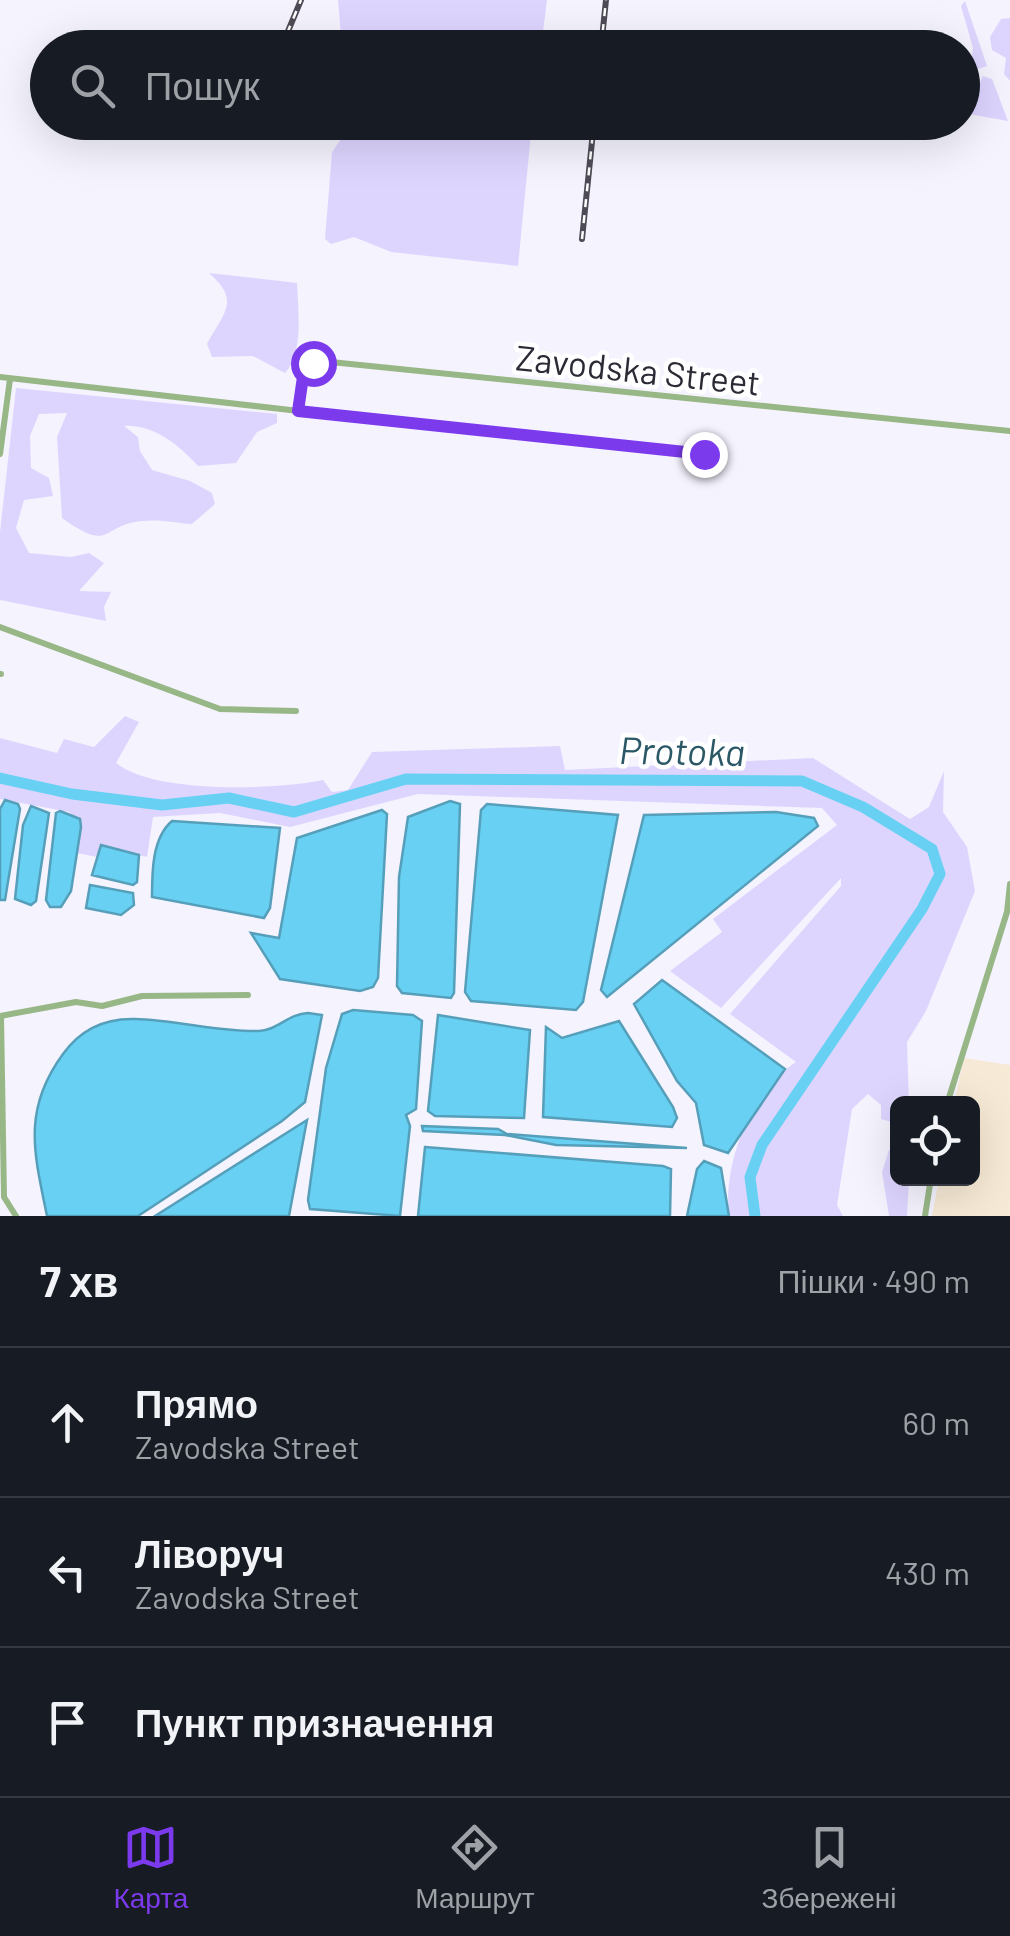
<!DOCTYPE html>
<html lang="uk">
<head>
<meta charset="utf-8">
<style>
  :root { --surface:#171b24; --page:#20242c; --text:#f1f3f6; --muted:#9ea1a6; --line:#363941; --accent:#7c3aed }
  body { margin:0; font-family:Barlow,sans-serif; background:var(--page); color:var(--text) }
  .controls { position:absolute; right:30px; bottom:30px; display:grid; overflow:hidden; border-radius:15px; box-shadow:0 10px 40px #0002 }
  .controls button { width:90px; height:90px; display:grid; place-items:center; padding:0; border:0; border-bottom:2px solid var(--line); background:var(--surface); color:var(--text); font:50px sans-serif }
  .stop { position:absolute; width:30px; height:30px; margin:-22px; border:8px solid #7c3aed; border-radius:50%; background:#fff }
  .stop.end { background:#7c3aed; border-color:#fff; box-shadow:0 2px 10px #0008 }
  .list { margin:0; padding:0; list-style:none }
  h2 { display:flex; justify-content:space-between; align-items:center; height:130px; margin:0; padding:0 40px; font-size:42px }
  h2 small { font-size:32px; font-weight:400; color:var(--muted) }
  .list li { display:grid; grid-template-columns:65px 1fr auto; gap:30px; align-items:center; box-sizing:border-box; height:150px; padding:0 40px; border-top:2px solid var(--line) }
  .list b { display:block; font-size:38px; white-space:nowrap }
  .list p { margin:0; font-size:32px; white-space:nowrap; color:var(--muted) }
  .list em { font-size:32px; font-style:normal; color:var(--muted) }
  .icon { flex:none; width:55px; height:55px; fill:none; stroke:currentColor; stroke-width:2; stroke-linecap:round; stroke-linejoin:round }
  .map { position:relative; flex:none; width:1010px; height:1216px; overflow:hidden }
  .search { position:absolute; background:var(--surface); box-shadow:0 10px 40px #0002; left:30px; right:30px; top:30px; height:110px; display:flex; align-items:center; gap:25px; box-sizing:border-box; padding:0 35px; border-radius:55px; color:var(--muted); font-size:38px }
  .sheet { height:580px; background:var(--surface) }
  nav { display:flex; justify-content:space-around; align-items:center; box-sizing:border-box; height:140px; border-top:2px solid var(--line); background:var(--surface); font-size:28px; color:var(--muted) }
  nav a { display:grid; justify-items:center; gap:5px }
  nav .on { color:var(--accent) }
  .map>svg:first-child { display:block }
  .education { fill:#f6e9d5 }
  .green { fill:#ded5ff }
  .water { fill:#68d1f3; stroke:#569fba; stroke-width:2.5 }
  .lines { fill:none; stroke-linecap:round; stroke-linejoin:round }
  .river { stroke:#68d1f3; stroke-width:11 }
  .street { stroke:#98b787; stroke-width:6 }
  .rail-casing { stroke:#4e4b56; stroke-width:6 }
  .rail { stroke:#fff; stroke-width:2.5; stroke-dasharray:8; stroke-linecap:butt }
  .route { stroke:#7c3aed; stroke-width:12 }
  .labels { text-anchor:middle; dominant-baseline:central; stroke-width:9; stroke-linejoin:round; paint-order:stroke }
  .street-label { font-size:35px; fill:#2d2a35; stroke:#fff }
  .water-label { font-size:38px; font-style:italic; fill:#2b5867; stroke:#fff }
</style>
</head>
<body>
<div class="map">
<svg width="1010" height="1216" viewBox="0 0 1010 1216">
  <rect width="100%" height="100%" fill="#f5f3fe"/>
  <!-- education -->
  <path class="education" d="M964,1058L1010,1065V1216H932L939,1179L972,1178V1104L954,1103Z"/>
  <!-- green -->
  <path class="green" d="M338,0H547L541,48L342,47Z
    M965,1L987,66L978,69L971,62L973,48L961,6Z
    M1010,18V81L1004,74L1006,58L992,50L990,37L1001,19Z
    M983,76L992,79L1008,121L963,113V90L976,91Z
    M342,123H532L518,266L391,252L354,237L331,244L325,239L332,152L341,139Z
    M209,273L297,283C298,310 304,352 285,373L253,356L212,357L207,344C224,312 241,301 209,273Z
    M16,388L277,414V423L257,432L236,463L198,466C179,445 153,424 124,426L138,437L140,451L152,470L190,481L212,493L215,504L192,524C177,523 159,519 143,521C99,525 113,554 62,518L57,437L67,413L39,414L30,436L31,468L49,478L53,496L24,500L16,528L29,553L71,557L89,553L104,563L79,591L111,592L104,607L106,621L0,600V532Z
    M125,716L139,722L116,763C155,794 274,790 323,780L332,792L348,790L372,752L560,746L565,770L813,758L910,819L929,807L944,771L943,812L967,847L975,891L926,1011L907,1042L909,1103L898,1104L895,1123L881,1119V1105L868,1094L852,1109L837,1205L843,1216H729C723,1163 750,1092 796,1062L730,1014L841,886V878L721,1008L670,971L722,932L713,919L837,825L822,808L418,794L290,827L220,813L153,817L147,857L100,846L97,857L77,853L81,827L69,812L0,799V738L57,753L64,739L94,747Z
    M897,1149L898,1178L909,1179L907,1216H889L882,1172L889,1150Z"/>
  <!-- water -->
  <path class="water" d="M5,800L18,804L20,809L5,900H0V809Z
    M450,801L460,804L454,993L451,998L402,993L397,986L399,877L408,817Z
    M487,804L618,815L583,1002L576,1010L471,1001L465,992L481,810Z
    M31,806L49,813L36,901L31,905L15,899L23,825Z
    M382,810L387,814L378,978L373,987L360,991L280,979L251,933L279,938L297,838Z
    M60,811L80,819L81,827L71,891L61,907H50L46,900L56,813Z
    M776,812L814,818L818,826L607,997L601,990L644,815Z
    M172,821L280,828L270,908L264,918L152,897C152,872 152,838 172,821Z
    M101,845L139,855L137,882L133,885L92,875Z
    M90,885L133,893L134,905L121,915L86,908Z
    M662,980L785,1069L728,1153L704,1145L696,1103L677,1081L634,1004Z
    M353,1010L413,1015L422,1021L416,1109L406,1115L410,1126L400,1216L310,1209L308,1200L326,1068L342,1014Z
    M308,1013L322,1015L305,1102L282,1121L138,1216H47C34,1152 22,1110 63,1054C81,1029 104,1018 135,1019C176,1020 218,1032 259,1031C278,1030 288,1014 308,1013Z
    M438,1015L530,1030L524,1118L435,1116L428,1111Z
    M619,1021L673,1107L677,1118L672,1127L543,1117L546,1027L562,1038Z
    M307,1120L289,1216H155Z
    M422,1126L498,1129L507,1134L687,1148L556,1145L505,1135L423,1131Z
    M425,1147L663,1166L671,1169L670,1216H418Z
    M704,1161L721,1168L729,1216H687L697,1169Z"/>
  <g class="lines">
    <!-- river -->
    <path class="river" d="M0,778L72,794L162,805L229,798L294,812L406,779L802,781L863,807L932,849L940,874L922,909L762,1145L750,1177L755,1216"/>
    <!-- street -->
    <path class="street" d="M0,377L299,411L304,371L321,361L1010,431
      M299,411L704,454
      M0,454L10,379
      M0,627L220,709L296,711
      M0,674H1
      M0,1016L76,1002L102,1006L142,996L248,995
      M1,1016L4,1197L16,1216
      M947,1104L1007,912L1010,884
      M925,1216L931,1178"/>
    <!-- rail casing -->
    <g class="rail-casing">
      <path id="rail" d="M281,48L301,0
        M601,48L606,0
        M582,239L594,122"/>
    </g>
    <!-- rail -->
    <use href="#rail" class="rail"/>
  </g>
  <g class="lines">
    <!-- route -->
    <path class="route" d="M313,363L304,370L298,411L704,454"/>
  </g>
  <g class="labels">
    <!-- street labels -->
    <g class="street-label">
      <text transform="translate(638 369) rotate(6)">Zavodska Street</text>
    </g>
    <!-- water labels -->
    <g class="water-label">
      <text transform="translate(682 750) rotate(1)">Protoka</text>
    </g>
  </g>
</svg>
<div class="controls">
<button><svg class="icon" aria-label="locate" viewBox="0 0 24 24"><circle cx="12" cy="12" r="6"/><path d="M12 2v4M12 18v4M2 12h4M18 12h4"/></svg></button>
</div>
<div class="stop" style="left:313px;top:363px"></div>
<div class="stop end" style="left:704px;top:454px"></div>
<div class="search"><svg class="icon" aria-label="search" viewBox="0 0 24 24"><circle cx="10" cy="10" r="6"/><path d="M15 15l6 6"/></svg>Пошук</div>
</div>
<section class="sheet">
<h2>7 хв<small>Пішки · 490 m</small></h2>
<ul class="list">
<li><svg class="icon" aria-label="ahead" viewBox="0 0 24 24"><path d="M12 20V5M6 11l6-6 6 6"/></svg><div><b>Прямо</b><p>Zavodska Street</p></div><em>60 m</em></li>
<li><svg class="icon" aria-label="left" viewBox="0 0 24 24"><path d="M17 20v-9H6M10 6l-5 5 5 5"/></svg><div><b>Ліворуч</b><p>Zavodska Street</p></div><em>430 m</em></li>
<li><svg class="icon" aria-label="arrive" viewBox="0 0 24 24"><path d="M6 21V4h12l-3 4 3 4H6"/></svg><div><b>Пункт призначення</b></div></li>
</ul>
</section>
<nav>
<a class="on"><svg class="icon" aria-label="map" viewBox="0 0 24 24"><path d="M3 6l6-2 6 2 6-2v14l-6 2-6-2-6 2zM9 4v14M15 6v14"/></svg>Карта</a>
<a><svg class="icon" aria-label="directions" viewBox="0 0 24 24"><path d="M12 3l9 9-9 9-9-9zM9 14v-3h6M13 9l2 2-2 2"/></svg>Маршрут</a>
<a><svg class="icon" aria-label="saved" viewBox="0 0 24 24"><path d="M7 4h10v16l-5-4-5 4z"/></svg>Збережені</a>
</nav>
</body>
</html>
